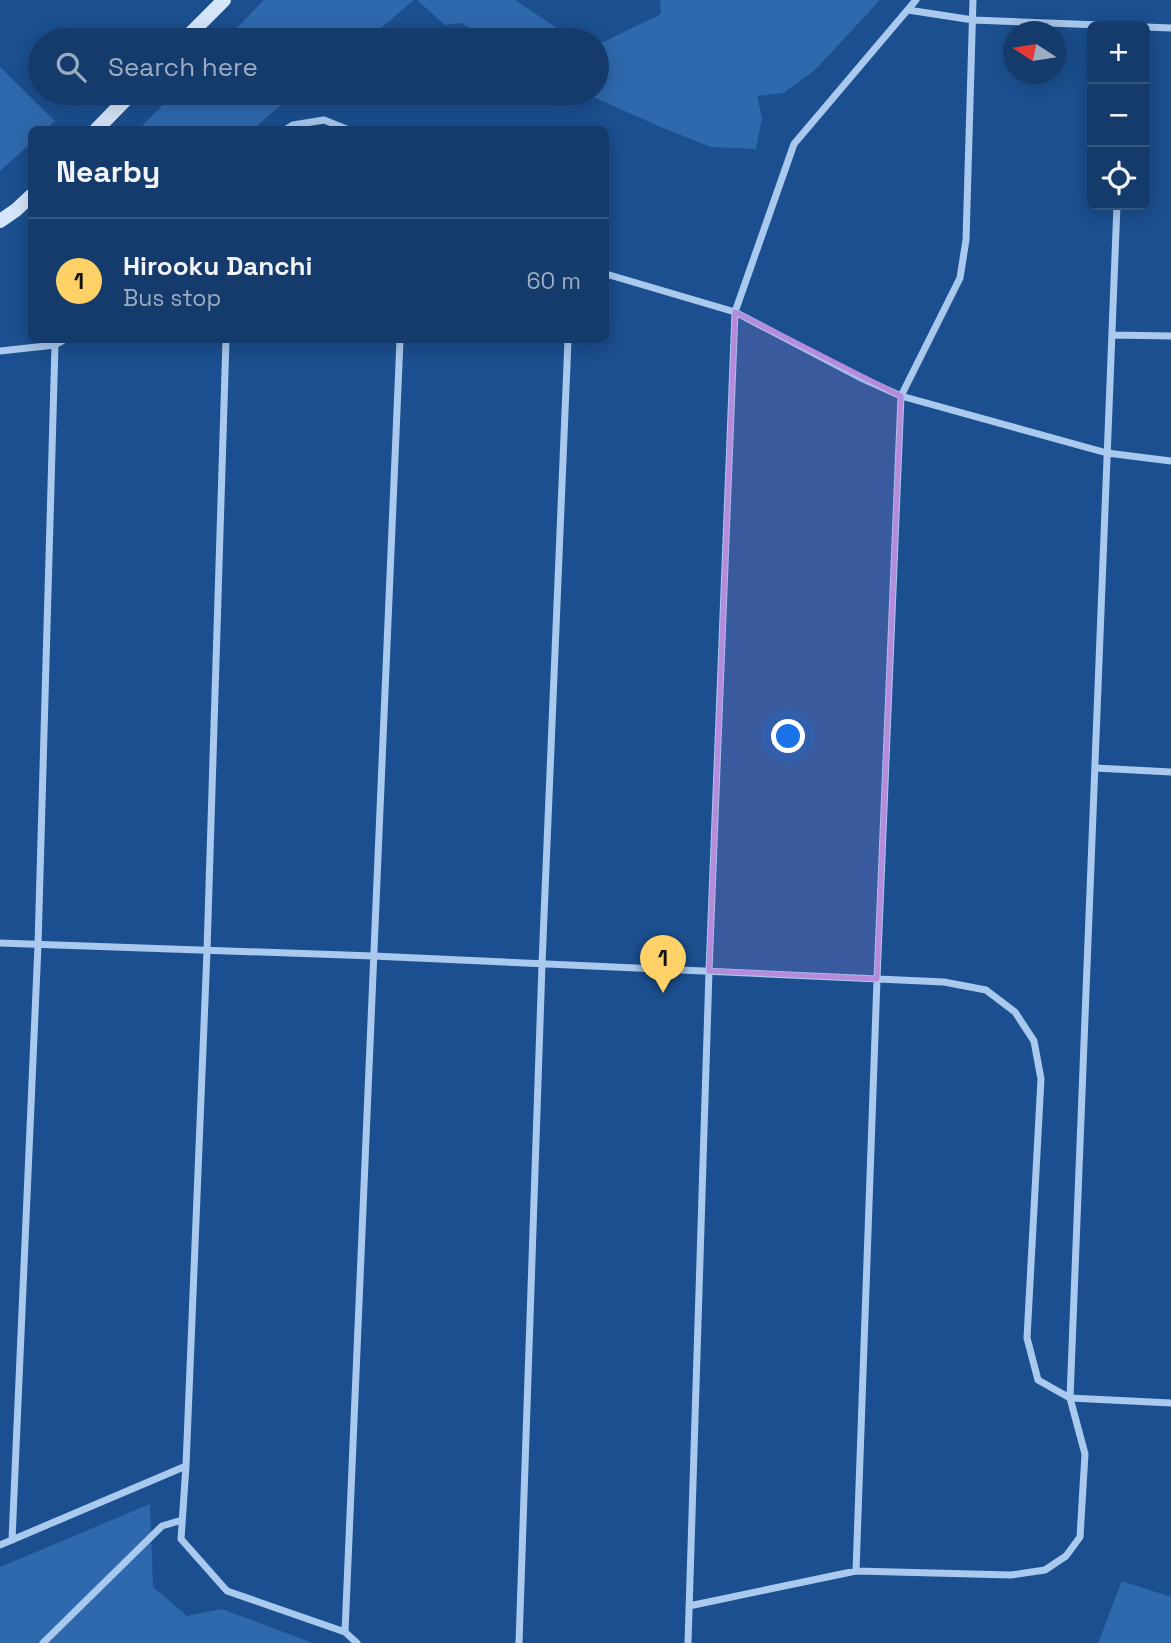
<!DOCTYPE html>
<html lang="en">
<head>
<meta charset="utf-8">
<style>
  :root { --surface:#143b6b; --page:#1d4271; --text:#f1f3f6; --muted:#9dadc1; --line:#33557e; --accent:#ffd166 }
  body { margin:0; font-family:"Space Grotesk",sans-serif; background:var(--page); color:var(--text) }
  .controls { position:absolute; right:21px; top:21px; display:grid; overflow:hidden; border-radius:10px; box-shadow:0 4px 18px #0003 }
  .controls button { width:63px; height:63px; display:grid; place-items:center; padding:0; border:0; border-bottom:2px solid var(--line); background:var(--surface); color:var(--text); font:35px sans-serif }
  .compass { position:absolute; left:1003px; top:21px; width:63px; height:63px; border-radius:50%; background:var(--surface); box-shadow:0 4px 18px #0003; rotate:282deg }
  .you { position:absolute; left:789px; top:737px; width:24px; height:24px; margin:-18px; border:5px solid #fff; border-radius:50%; background:#1a73e8; box-shadow:0 0 0 10px #1a73e833 }
  .badge { display:grid; place-items:center; width:46px; height:46px; border-radius:50%; background:var(--accent); color:#111; font-size:23px; font-weight:700 }
  .pin { position:absolute; translate:-50% -58px; filter:drop-shadow(0 2px 4px #0008) }
  .pin::after { content:''; position:absolute; top:37px; width:24px; height:21px; background:inherit; clip-path:polygon(0 0,100% 0,50% 100%) }
  .list { margin:0; padding:0; list-style:none }
  h2 { display:flex; justify-content:space-between; align-items:center; height:91px; margin:0; padding:0 28px; font-size:30px }
  h2 small { font-size:23px; font-weight:400; color:var(--muted) }
  .list li { display:grid; grid-template-columns:46px 1fr auto; gap:21px; align-items:center; box-sizing:border-box; height:126px; padding:0 28px; border-top:2px solid var(--line) }
  .list b { display:block; font-size:26px; white-space:nowrap }
  .list p { margin:0; font-size:23px; white-space:nowrap; color:var(--muted) }
  .list em { font-size:23px; font-style:normal; color:var(--muted) }
  .icon { flex:none; width:38px; height:38px; fill:none; stroke:currentColor; stroke-width:2; stroke-linecap:round; stroke-linejoin:round }
  .map { position:relative; flex:none; width:1171px; height:1643px; overflow:hidden }
  .search { position:absolute; background:var(--surface); box-shadow:0 4px 18px #0003; left:28px; top:28px; width:581px; height:77px; display:flex; align-items:center; gap:18px; box-sizing:border-box; padding:0 24px; border-radius:38px; color:var(--muted); font-size:26px }
  .panel { position:absolute; background:var(--surface); box-shadow:0 4px 18px #0003; left:28px; top:126px; width:581px; height:217px; border-radius:10px }
  .map>svg:first-child { display:block }
  .green { fill:#2e69ad }
  .lines { fill:none; stroke-linecap:round; stroke-linejoin:round }
  .minor { stroke:#a9c9ee; stroke-width:7 }
  .secondary { stroke:#d6e6fa; stroke-width:14 }
  .marked { fill:#b68bdc; fill-opacity:0.2; stroke:#b68bdc; stroke-width:5; stroke-linejoin:round }
</style>
</head>
<body>
<div class="map">
<svg width="1171" height="1643" viewBox="0 0 1171 1643">
  <rect width="100%" height="100%" fill="#1b4f8f"/>
  <!-- green -->
  <path class="green" d="M264,0H414L367,40H225Z
    M417,0H515L575,40H490L461,23L445,25Z
    M660,0H880L815,70L783,93L757,96L762,118L756,149L711,147L663,128L584,93H597V45L661,14Z
    M0,67L55,121L46,129L32,130L31,143L0,171Z
    M174,93H299L287,100L253,129H139Z
    M150,1504L153,1587L187,1616L222,1609L313,1643H0V1567Z
    M1122,1581L1171,1597V1643H1098Z"/>
  <g class="lines">
    <!-- minor -->
    <path class="minor" d="M908,10L973,20L1126,26
      M1145,27L1171,28
      M285,130L293,125L324,120L349,130
      M606,274L735,312L859,377L901,396L1107,453L1171,461
      M1112,335L1171,336
      M0,351L55,345L64,340
      M1095,768L1171,772
      M0,943L373,956L944,982L986,990L1015,1012L1034,1041L1041,1079L1027,1338L1038,1380L1070,1398L1171,1403
      M186,1466L207,951L226,340
      M12,1540L38,945L55,345
      M0,1545L186,1466L181,1539L227,1591L345,1632L357,1643
      M856,1571L877,979L901,396L960,278L966,240L973,0
      M689,1606L856,1571L1011,1575L1045,1570L1066,1556L1080,1537L1085,1454L1070,1398L1117,205
      M345,1632L400,340
      M43,1643L162,1526L182,1520
      M519,1643L542,964L568,340
      M688,1643L709,971L735,312L794,144L916,0"/>
    <!-- secondary -->
    <path class="secondary" d="M184,40L224,0
      M96,130L132,93
      M0,221L16,210L32,195"/>
  </g>
  <!-- marked area -->
  <path class="marked" d="M735,312L901,396L877,979L709,971Z"/>
</svg>
<div class="controls">
<button>+</button>
<button>−</button>
<button><svg class="icon" aria-label="locate" viewBox="0 0 24 24"><circle cx="12" cy="12" r="6"/><path d="M12 2v4M12 18v4M2 12h4M18 12h4"/></svg></button>
</div>
<svg class="compass" viewBox="-18 -18 36 36"><path d="M0-13l5 13h-10z" fill="#e53935"/><path d="M0 13l5-13h-10z" fill="#9dadc1"/></svg>
<div class="you"></div>
<div class="pin badge" style="left:663px;top:993px">1</div>
<div class="search"><svg class="icon" aria-label="search" viewBox="0 0 24 24"><circle cx="10" cy="10" r="6"/><path d="M15 15l6 6"/></svg>Search here</div>
<section class="panel">
<h2>Nearby<small></small></h2>
<ul class="list">
<li><span class="badge">1</span><div><b>Hirooku Danchi</b><p>Bus stop</p></div><em>60 m</em></li>
</ul>
</section>
</div>
</body>
</html>
